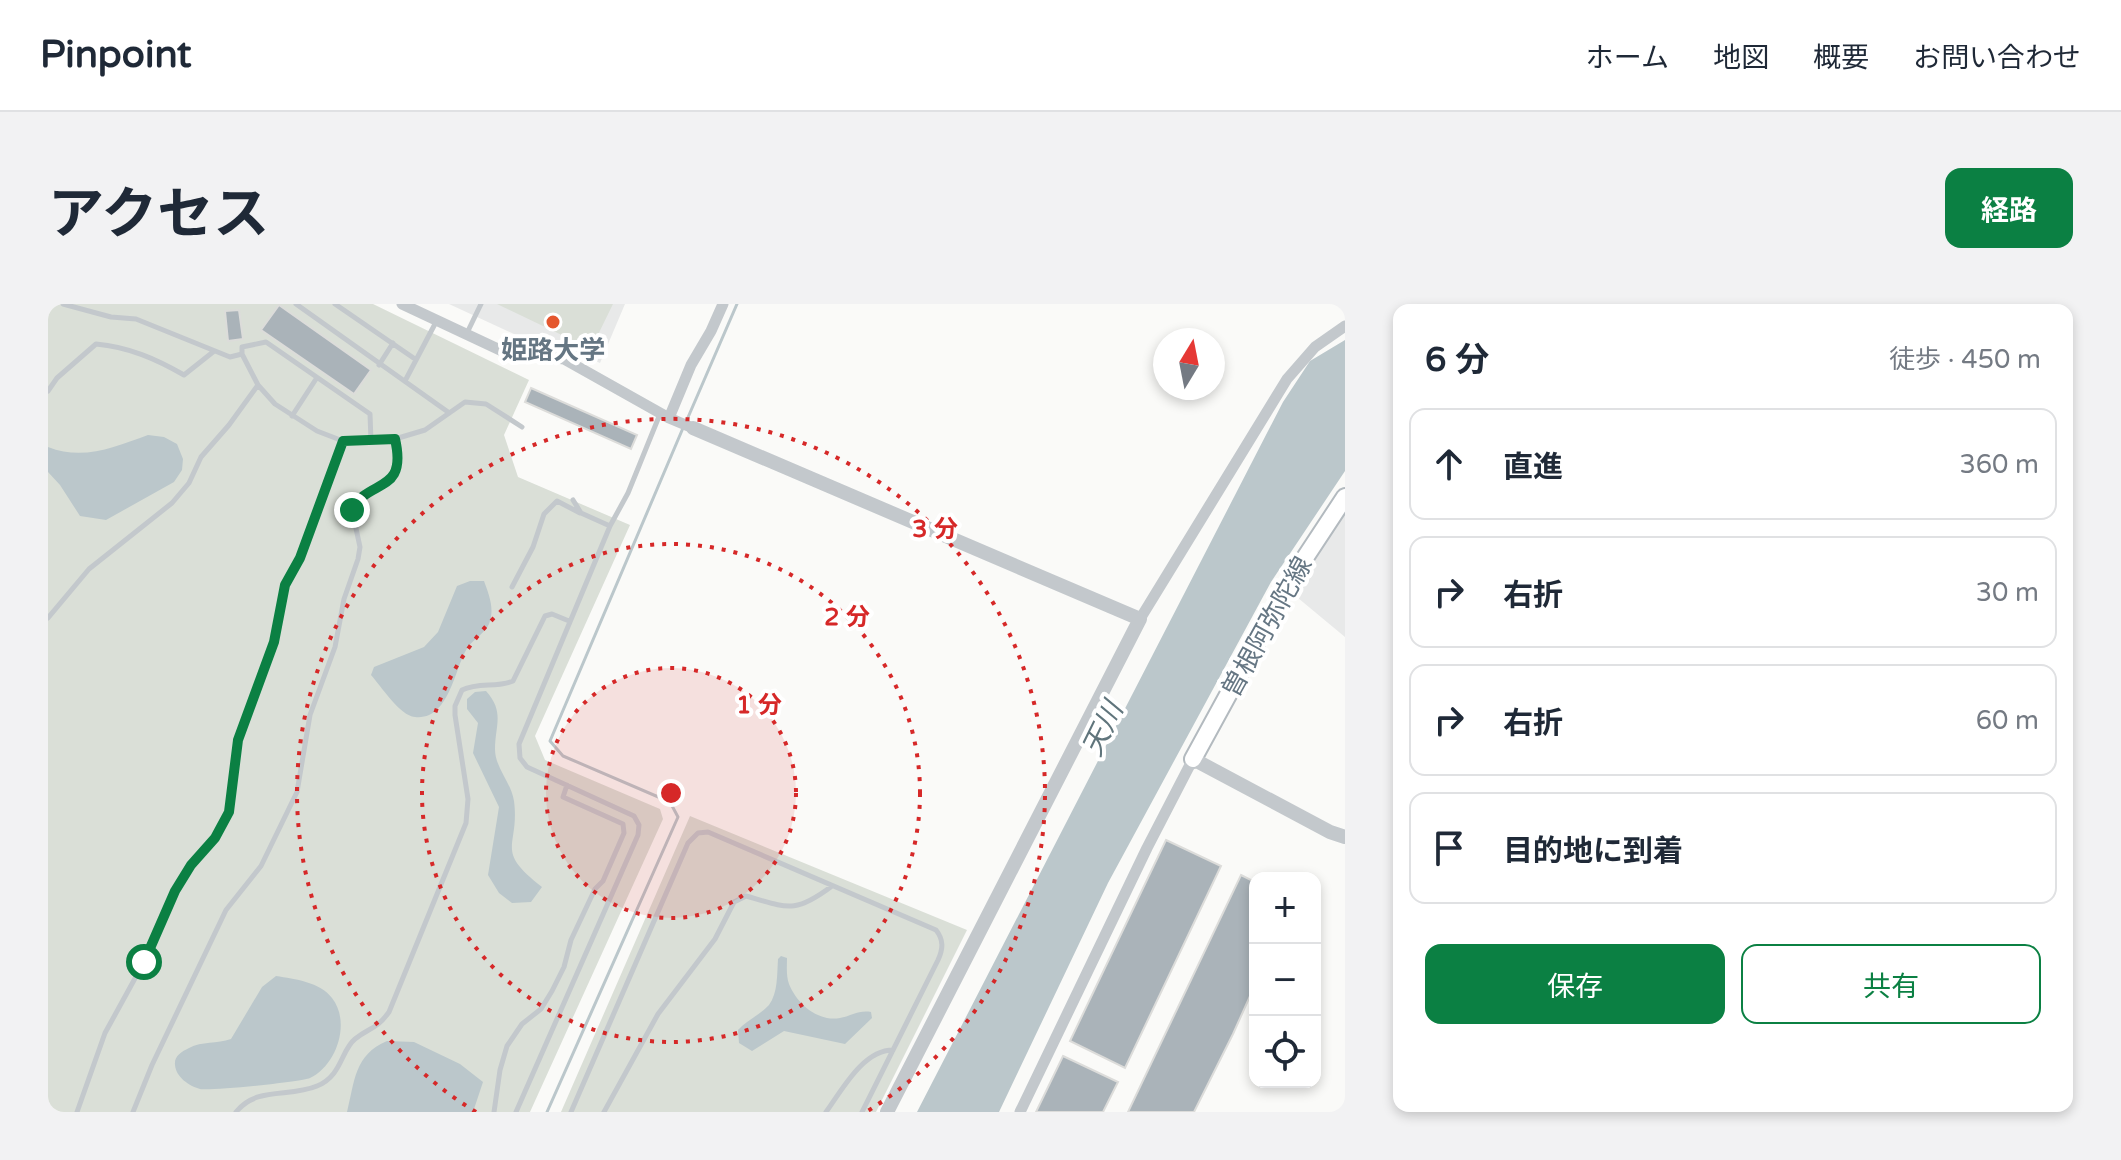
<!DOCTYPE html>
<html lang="ja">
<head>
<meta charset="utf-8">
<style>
  :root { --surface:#fff; --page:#f2f2f3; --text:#1f2937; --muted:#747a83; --line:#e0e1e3; --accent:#0b8043 }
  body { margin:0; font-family:"Varela Round","Noto Sans JP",sans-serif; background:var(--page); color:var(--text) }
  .controls { position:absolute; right:24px; bottom:24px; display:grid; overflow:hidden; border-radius:16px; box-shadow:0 4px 12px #0003 }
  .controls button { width:72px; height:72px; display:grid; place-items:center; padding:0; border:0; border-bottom:2px solid var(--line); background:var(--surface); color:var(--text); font:40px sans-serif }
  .compass { position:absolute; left:1105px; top:24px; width:72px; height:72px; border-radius:50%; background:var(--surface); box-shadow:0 4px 12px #0003; rotate:10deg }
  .stop { position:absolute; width:24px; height:24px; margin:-18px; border:6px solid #0b8043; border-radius:50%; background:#fff }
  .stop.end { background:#0b8043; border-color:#fff; box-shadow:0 2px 8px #0008 }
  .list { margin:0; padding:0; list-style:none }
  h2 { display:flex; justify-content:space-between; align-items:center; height:104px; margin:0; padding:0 32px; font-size:34px }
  h2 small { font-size:26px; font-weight:400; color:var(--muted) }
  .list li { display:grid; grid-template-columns:52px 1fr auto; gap:24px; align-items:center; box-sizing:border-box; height:112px; margin:0 16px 16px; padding:0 16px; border:2px solid var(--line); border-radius:16px }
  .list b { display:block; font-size:30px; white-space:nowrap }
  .list em { font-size:26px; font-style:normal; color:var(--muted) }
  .actions { display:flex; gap:16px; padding:24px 32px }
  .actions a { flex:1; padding:18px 0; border:2px solid var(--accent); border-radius:16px; text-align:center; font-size:28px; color:var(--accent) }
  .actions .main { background:var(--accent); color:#fff }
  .icon { flex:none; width:44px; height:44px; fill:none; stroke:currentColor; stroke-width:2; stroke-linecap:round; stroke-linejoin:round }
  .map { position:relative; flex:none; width:1297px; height:808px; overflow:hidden; border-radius:16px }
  header { display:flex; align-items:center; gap:48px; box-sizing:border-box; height:112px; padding:0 40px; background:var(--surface); border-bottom:2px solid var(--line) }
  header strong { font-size:38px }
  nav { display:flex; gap:44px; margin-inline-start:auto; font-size:28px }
  .intro { display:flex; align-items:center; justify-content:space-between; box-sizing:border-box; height:192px; padding:0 48px }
  h1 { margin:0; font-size:56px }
  .button { padding:20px 36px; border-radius:16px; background:var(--accent); color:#fff; font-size:28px; font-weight:700 }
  main { display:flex; gap:48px; padding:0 48px }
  aside { flex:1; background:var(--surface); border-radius:16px; box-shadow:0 4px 12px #0003 }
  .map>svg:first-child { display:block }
  .built { fill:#e8e9e9 }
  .green { fill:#dadfd7 }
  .water { fill:#bbc7cb }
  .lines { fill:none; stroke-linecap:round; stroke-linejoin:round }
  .stream { stroke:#bbc7cb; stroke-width:3 }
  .building { fill:#aab3b9; stroke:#dcdcda; stroke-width:2 }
  .secondary-casing { stroke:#b3babf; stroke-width:20 }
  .service { stroke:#c3c8cc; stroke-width:5 }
  .minor { stroke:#c3c8cc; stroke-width:11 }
  .tertiary { stroke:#c3c8cc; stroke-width:14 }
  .secondary { stroke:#fff; stroke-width:16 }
  .route { stroke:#0b8043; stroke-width:10 }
  .ring { fill:none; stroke:#d62828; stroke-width:4; stroke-dasharray:4 8 }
  .poi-dot { fill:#e4572e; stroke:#fff; stroke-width:3 }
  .labels { text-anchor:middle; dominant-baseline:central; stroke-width:8; stroke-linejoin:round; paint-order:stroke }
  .poi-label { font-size:26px; font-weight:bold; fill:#657683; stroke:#fff }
  .street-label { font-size:26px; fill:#657683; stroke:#fff }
  .water-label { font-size:28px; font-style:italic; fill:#60757c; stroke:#fff }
  .centre { fill:#d62828; stroke:#fff; stroke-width:4 }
  .ring-label { font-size:24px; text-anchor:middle; font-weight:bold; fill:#d62828; stroke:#fff; stroke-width:8; stroke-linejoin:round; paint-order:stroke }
</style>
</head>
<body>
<header>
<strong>Pinpoint</strong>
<nav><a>ホーム</a><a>地図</a><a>概要</a><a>お問い合わせ</a></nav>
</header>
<div class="intro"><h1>アクセス</h1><a class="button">経路</a></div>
<main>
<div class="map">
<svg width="1297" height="808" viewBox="0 0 1297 808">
  <rect width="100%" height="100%" fill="#fafaf8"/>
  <!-- built -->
  <path class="built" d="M401,0H577L552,59L514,41L479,36Z
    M1297,205V333L1244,289L1260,258Z"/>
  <!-- green -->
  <path class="green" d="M0,0H325L481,76L456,131L470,173L582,221L487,432L497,456L612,505L615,515L482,808H0Z
    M449,0H565L543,45Z
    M642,512L919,626L828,808H513Z"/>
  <!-- water -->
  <path class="water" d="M1297,36V167L1223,278L1060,579L951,808H869L1235,98L1262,57Z
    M100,131L116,133L129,140L135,155L134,166L126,178L58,216L32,212L12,181L0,168V143C35,157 67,143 100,131Z
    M422,277H436C441,291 447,305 441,320C437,329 426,335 420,343C407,361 402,417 367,413C352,412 333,382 323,371L326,363L376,343L390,328L409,282Z
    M438,387C457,408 447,422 447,445C447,464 463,478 466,497C472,544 445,545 494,583L483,598L464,599L451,589L440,571L451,503L425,449L430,419L419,405V395L427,388Z
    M733,652L739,654C739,662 738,672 741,680C749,700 770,718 792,714C804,712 810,706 823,708L824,714L797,740L736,727L704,747L691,739L690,726C699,716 712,711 721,701C730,689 729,670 730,655Z
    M228,672C247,675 272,678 284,694C303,718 289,761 262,774C253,778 162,787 152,785C141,782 128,773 127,761C126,752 133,748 141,744C154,737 169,740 183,735L214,683Z
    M339,737L366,738L412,760L435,778L425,808H299C307,777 306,751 339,737Z"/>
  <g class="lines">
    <!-- stream -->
    <path class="stream" d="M638,118L689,0
      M499,808L630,513L622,498L515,452L502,437L635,124"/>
  </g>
  <!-- building -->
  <path class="building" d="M231,1L323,66L306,90L213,26Z
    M191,6L195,35L180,37L177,7Z
    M483,84L589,131L583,145L477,98Z
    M1118,536L1173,562L1077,764L1022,737Z
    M1193,571L1207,578V681L1185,730L1146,808H1080Z
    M1015,752L1070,778L1055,808H988Z"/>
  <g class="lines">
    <!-- secondary casing -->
    <g class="secondary-casing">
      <path id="secondary" d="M1145,455L1245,272L1297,193"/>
    </g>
    <!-- service -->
    <path class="service" d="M15,0L63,13L88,15L182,53L194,50
      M248,0L400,108
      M287,0L367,55
      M418,31L433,0
      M194,50L210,81L227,100L269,127L295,137L347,135L377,126L417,98L438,100L474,123
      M194,50V43L218,38L322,110L323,137
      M331,61L345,39
      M357,77L388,18
      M0,87L9,74L48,40C81,43 108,55 136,71L165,48
      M244,112L268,75
      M525,196L533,209L562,222L580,189L612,110
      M464,283L485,243L496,210L509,197L532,209
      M0,314L41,265L124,199L141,179L153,153L181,121L210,81
      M29,808L57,729L96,658L127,587L143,561L167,534L181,508L190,436L226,338L237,281L252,254L295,137
      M85,808L104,761L178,606L213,562L249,488L262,411L287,343L296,295L310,255L312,243L304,206C320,174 360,191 347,135
      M188,808C209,782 241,794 269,782C294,772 293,746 307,735C322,723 328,726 341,708L418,519L420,495L407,411V402L414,386C431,378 448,384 465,377L497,312L504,310L521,317
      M446,808L452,766L459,742L474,720L493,705L504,687L516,663L523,636L547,585L555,577L576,529L575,520L515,493L519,481
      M468,808L590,531L591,521L586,512L479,463L472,454L471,440L562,222
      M523,808L640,539L650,529L660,528L888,626C896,636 895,645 890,656L814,808
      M556,808L610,710L667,635L686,598L698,592C740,604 747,610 784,582
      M778,808C794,786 815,746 845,746"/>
    <!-- minor -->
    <path class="minor" d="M354,0L452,46L516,55L621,114L645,124
      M621,114L643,61L663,27L675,0
      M1092,315L1239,75L1267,43L1297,22
      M972,808L1099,544L1145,455"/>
    <!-- tertiary -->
    <path class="tertiary" d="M645,124L1092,315L839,808
      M1145,455L1282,528L1297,533"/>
    <!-- secondary -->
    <use href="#secondary" class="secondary"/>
  </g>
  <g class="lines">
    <!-- route -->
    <path class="route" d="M96,658L127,587L143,561L167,534L181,508L190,436L226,338L237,281L252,254L295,137L347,135C360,191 320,174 304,206"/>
  </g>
  <!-- distance rings -->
  <circle cx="623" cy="489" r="125" fill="#d62828" fill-opacity=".12"/>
  <g class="ring">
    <circle cx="623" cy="489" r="125"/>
    <circle cx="623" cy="489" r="249"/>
    <path d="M428 808A374 374 0 1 1 818 808"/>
  </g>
  <!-- markers -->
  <circle class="poi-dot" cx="505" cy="18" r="8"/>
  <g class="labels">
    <!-- poi labels -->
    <g class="poi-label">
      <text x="505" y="46">姫路大学</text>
    </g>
    <!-- street labels -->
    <g class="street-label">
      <text transform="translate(1219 323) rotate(-61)">曽根阿弥陀線</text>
    </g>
    <!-- water labels -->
    <g class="water-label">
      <text transform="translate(1055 425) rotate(-64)">天川</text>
    </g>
  </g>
  <circle cx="623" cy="489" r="12" class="centre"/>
  <g class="ring-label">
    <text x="887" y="233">3 分</text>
    <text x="799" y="321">2 分</text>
    <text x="711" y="409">1 分</text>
  </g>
</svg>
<div class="controls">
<button>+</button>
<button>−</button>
<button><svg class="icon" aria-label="locate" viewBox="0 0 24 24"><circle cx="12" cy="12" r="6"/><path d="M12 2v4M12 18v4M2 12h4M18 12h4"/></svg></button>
</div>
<svg class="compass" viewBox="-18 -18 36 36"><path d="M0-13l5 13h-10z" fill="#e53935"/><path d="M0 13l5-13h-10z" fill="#747a83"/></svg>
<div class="stop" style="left:96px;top:658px"></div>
<div class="stop end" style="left:304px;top:206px"></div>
</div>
<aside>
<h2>6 分<small>徒歩 · 450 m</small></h2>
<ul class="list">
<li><svg class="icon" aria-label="ahead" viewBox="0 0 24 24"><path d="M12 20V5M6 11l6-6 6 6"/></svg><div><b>直進</b></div><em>360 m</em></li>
<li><svg class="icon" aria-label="right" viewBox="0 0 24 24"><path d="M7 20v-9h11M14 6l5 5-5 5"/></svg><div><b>右折</b></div><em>30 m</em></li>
<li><svg class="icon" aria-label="right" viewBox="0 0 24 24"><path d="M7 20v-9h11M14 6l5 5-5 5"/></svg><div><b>右折</b></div><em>60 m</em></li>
<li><svg class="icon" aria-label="arrive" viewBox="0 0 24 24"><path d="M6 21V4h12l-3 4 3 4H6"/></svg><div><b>目的地に到着</b></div></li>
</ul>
<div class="actions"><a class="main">保存</a><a>共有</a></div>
</aside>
</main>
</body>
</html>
